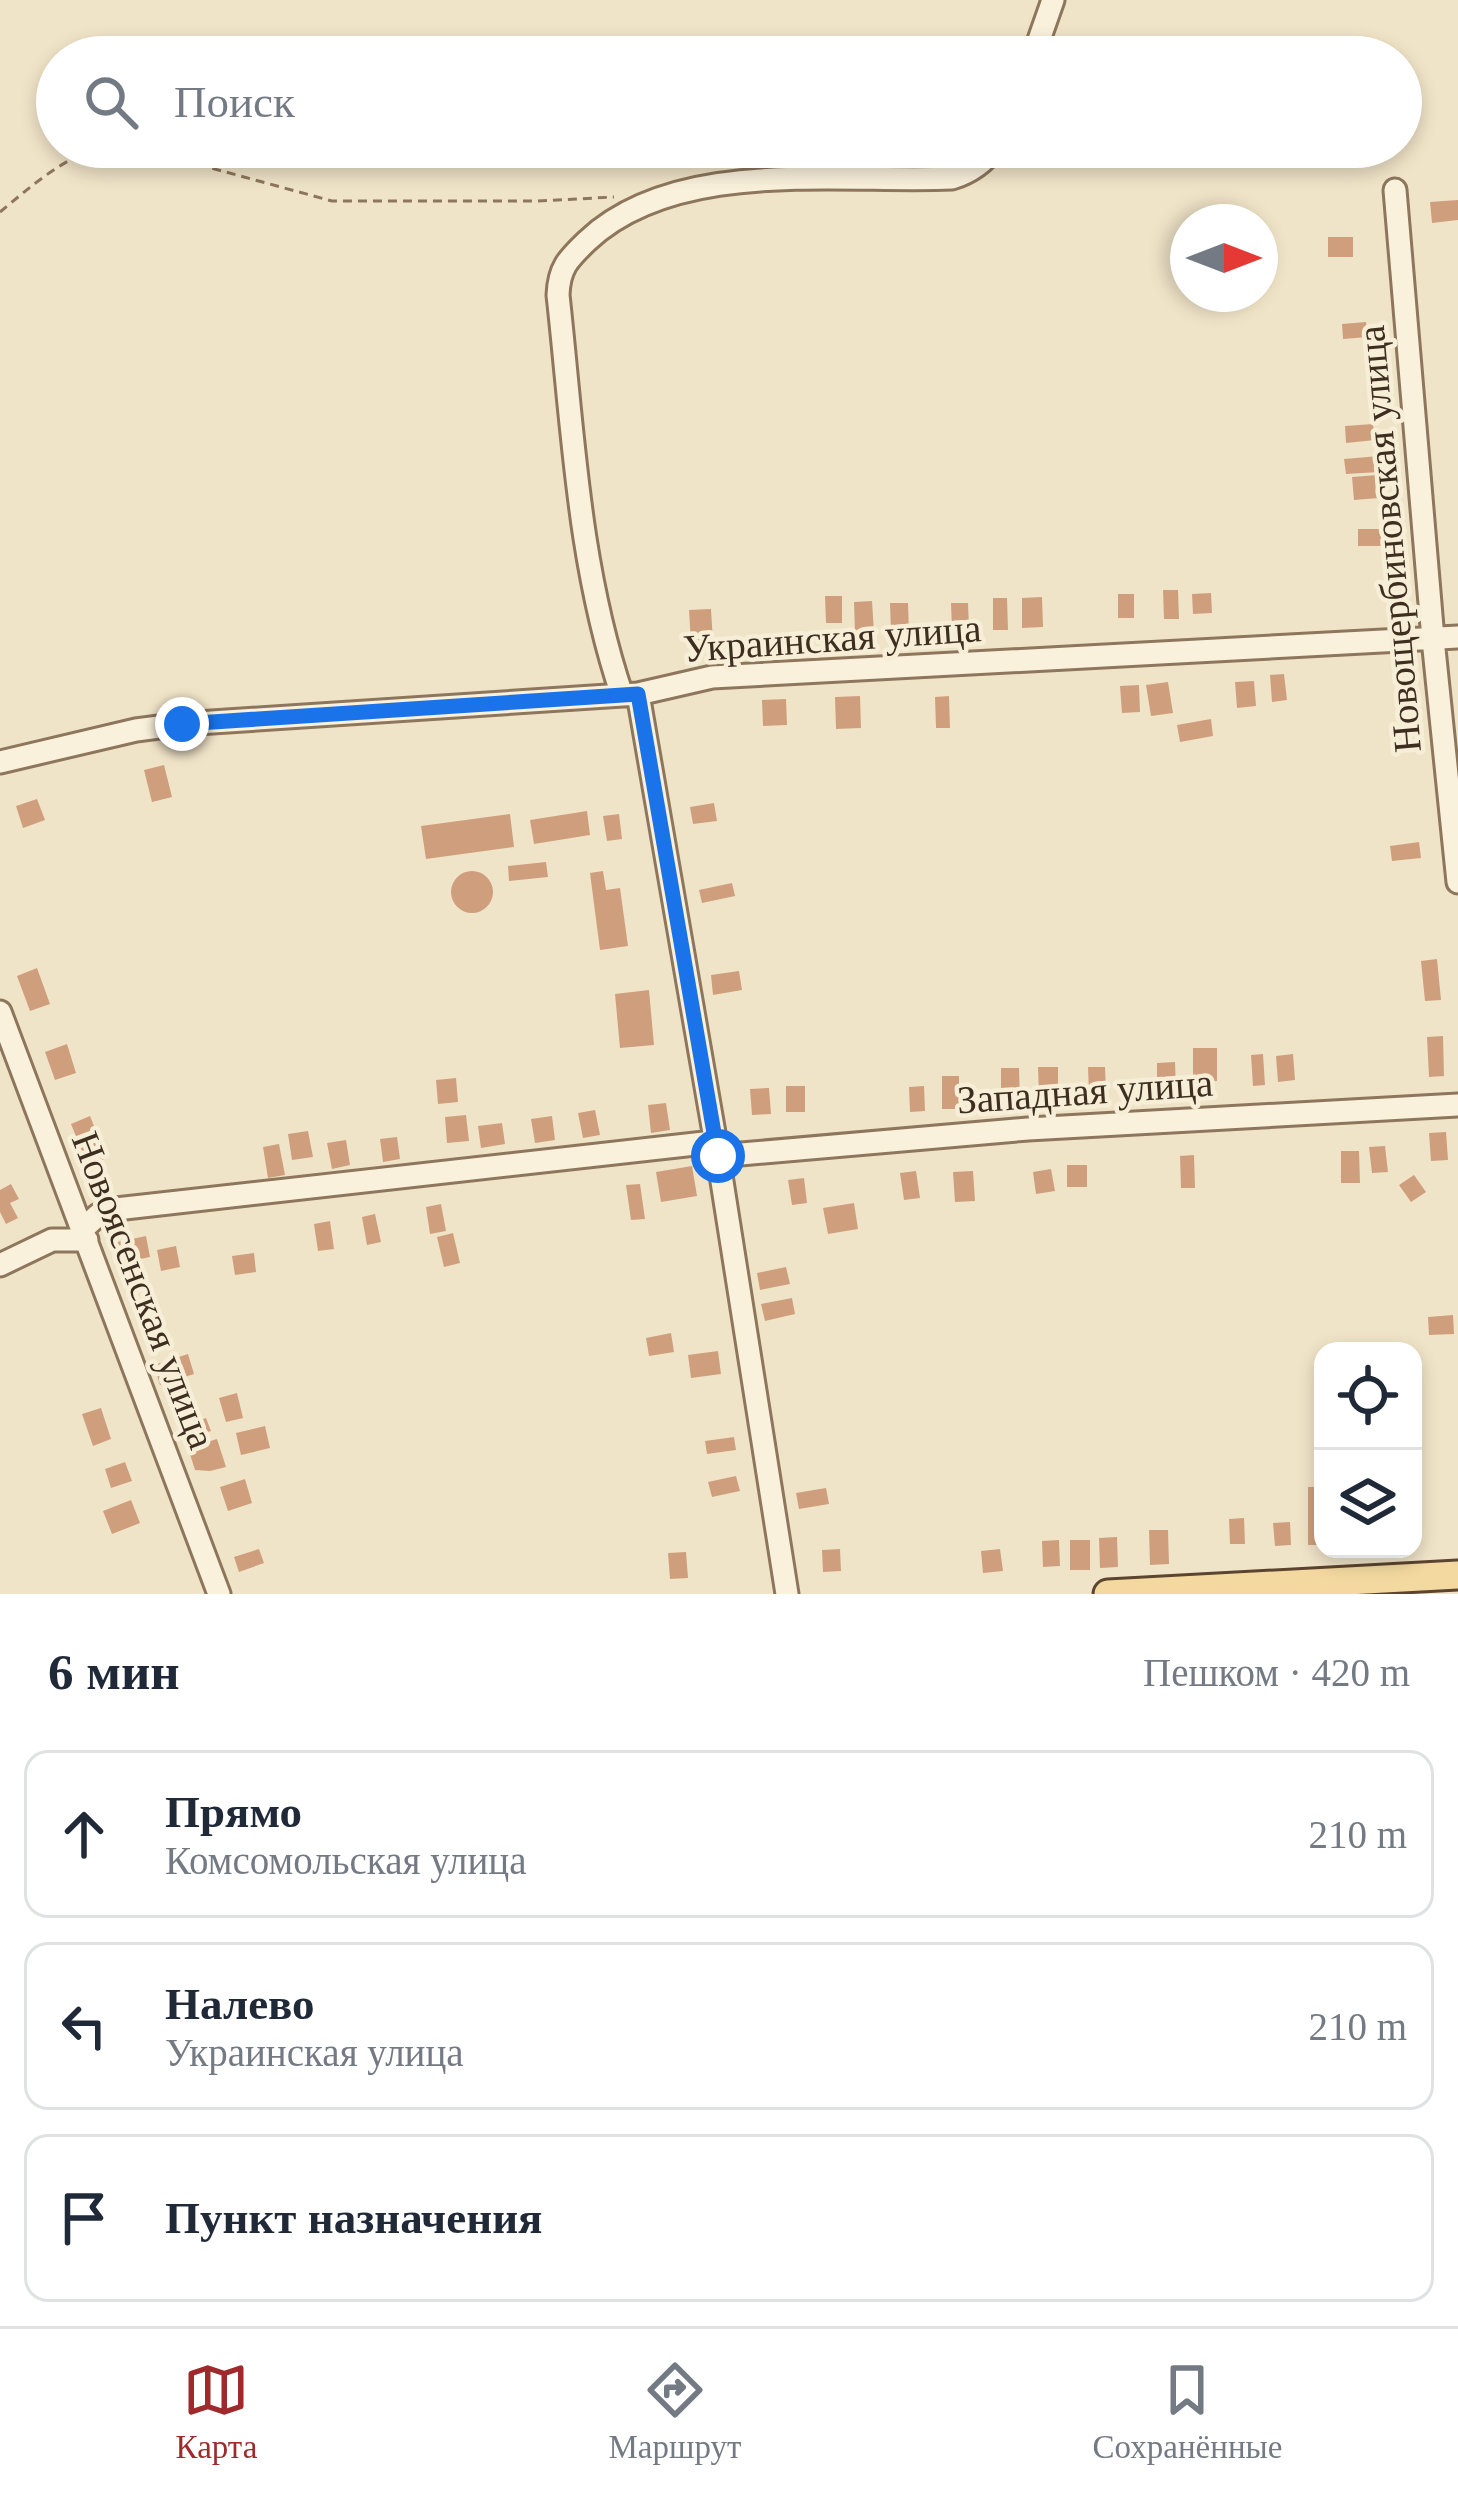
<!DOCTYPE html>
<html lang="ru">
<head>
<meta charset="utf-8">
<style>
  :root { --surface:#fff; --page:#f6f6f7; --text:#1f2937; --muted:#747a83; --line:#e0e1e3; --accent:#9e2a2b }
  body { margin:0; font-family:Georgia,serif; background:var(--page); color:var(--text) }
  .controls { position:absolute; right:36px; bottom:36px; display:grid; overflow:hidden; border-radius:24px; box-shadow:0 6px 18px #0003 }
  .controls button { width:108px; height:108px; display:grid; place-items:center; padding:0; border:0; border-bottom:3px solid var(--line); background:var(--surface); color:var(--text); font:60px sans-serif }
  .compass { position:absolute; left:1170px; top:204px; width:108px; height:108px; border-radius:50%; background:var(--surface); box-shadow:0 6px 18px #0003; rotate:90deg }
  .stop { position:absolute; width:36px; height:36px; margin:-27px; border:9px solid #1a73e8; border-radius:50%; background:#fff }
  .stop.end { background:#1a73e8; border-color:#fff; box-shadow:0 3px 12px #0008 }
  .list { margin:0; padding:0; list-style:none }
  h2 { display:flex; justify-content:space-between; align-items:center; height:156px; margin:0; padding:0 48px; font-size:51px }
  h2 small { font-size:39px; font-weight:400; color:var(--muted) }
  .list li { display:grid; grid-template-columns:78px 1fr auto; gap:36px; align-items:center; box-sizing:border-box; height:168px; margin:0 24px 24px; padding:0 24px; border:3px solid var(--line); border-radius:24px }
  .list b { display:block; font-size:45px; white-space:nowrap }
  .list p { margin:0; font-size:39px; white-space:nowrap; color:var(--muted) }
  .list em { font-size:39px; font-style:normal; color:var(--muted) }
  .icon { flex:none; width:66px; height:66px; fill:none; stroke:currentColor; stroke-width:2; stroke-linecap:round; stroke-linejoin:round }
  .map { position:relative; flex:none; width:1458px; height:1594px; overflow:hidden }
  .search { position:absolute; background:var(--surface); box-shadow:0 6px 18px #0003; left:36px; right:36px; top:36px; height:132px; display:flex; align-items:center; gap:30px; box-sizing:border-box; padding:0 42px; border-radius:66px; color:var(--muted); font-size:45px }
  .sheet { height:732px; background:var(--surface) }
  nav { display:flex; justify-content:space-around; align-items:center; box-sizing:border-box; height:168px; border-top:3px solid var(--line); background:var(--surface); font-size:33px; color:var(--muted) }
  nav a { display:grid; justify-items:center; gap:6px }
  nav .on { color:var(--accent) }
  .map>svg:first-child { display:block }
  .building { fill:#cf9f7d }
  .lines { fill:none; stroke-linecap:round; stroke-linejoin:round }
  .minor-casing { stroke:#8d765c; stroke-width:27 }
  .major-casing { stroke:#5b4430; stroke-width:33 }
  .path { stroke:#8d765c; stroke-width:3; stroke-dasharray:9 6; stroke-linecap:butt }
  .minor { stroke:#faf1dc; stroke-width:21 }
  .major { stroke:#f3d9a0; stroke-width:27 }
  .route { stroke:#1a73e8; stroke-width:15 }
  .labels { text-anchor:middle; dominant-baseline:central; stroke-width:9; stroke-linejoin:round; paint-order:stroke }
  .street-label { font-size:39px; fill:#3d2e20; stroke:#f7eed8 }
</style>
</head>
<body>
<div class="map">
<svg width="1458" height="1594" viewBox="0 0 1458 1594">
  <rect width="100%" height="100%" fill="#f0e4c8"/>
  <!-- building -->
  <path class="building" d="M1458,200V220L1432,223L1430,202Z
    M1328,237H1353V257H1328Z
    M1366,322L1368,337L1343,339L1342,324Z
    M1373,424L1375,440L1346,443L1345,426Z
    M1379,456L1380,472L1346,474L1344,459Z
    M1378,475L1379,498L1354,500L1352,477Z
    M1358,529H1389V546H1358Z
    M1163,590H1178L1179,619H1164Z
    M1211,593L1212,613L1193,614L1192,594Z
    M1118,594H1134V618H1118Z
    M825,596H842V623H826Z
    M1042,597L1043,627L1022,628V598Z
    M993,598H1007L1008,630H993Z
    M872,601L874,633L855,634L854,602Z
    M890,603H908L909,633H891Z
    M951,603H968L969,628L952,629Z
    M711,609L713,642L691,643L689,610Z
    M1284,674L1287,700L1272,702L1270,675Z
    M1254,681L1256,706L1237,708L1235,682Z
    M1168,682L1173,713L1151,716L1146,685Z
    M1139,685L1140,712L1122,713L1120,686Z
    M860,696L861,728L836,729L835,697Z
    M949,696L950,728H936L935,697Z
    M786,699L787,725L763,726L762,700Z
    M1211,719L1213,736L1180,742L1177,725Z
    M164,765L172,797L152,802L144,770Z
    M37,799L45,820L23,828L16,806Z
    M714,803L717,821L693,824L690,807Z
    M587,811L590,835L534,844L530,820Z
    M510,814L514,847L426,859L421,826Z
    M619,814L622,839L607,841L603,816Z
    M1419,842L1421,858L1392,861L1390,846Z
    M546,862L548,877L509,881L508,866Z
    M451 892a21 21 0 1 1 42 0a21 21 0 1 1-42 0Z
    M603,871L606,890L620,888L628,946L600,950L590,873Z
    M732,883L735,896L702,903L699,890Z
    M1437,959L1441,1000L1425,1001L1421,961Z
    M37,968L50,1004L30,1011L17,976Z
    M739,971L742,990L713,995L711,975Z
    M649,990L654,1045L620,1048L615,994Z
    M1443,1036L1444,1076L1429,1077L1427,1037Z
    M67,1044L76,1073L55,1080L45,1052Z
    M1193,1048H1217V1081L1193,1082Z
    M1263,1054L1265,1085L1253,1086L1251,1055Z
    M1293,1054L1295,1080L1278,1082L1276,1056Z
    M1175,1062L1176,1088H1157V1063Z
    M1038,1067H1058V1096L1039,1097Z
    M1088,1067H1105L1106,1092L1089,1093Z
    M1001,1068H1019L1020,1102L1001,1103Z
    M942,1076H959V1109H942Z
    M456,1078L458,1102L438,1104L436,1080Z
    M786,1086H805V1112H786Z
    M924,1086L925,1111L910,1112L909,1087Z
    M769,1088L771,1114L752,1115L750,1089Z
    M666,1103L670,1130L651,1133L648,1105Z
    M595,1110L600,1135L583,1138L578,1113Z
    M466,1115L469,1141L447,1143L445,1117Z
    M90,1116L107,1158L88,1166L71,1124Z
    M552,1116L555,1140L535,1143L531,1119Z
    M502,1123L505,1144L481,1148L478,1126Z
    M308,1131L313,1157L292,1160L288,1134Z
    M1446,1132L1448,1160L1431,1161L1429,1133Z
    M397,1137L400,1159L383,1162L380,1139Z
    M346,1140L350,1165L332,1169L327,1143Z
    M279,1144L285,1175L268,1178L263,1147Z
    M1385,1146L1388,1172L1372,1173L1369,1147Z
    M1341,1151H1359L1360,1183H1341Z
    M1194,1155L1195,1188H1181L1180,1156Z
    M1067,1165H1087V1187H1067Z
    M692,1166L697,1196L661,1202L656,1172Z
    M1051,1169L1055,1191L1036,1194L1033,1172Z
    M916,1171L920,1198L904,1200L900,1173Z
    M973,1171L975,1201L955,1202L953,1172Z
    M1414,1175L1426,1192L1411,1202L1399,1185Z
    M804,1178L807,1203L792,1205L788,1180Z
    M11,1184L19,1199L10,1203L18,1218L6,1224L0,1212V1190Z
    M640,1184L645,1219L631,1220L626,1185Z
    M854,1203L858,1229L828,1234L823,1208Z
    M441,1204L446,1231L430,1234L426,1207Z
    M375,1214L381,1242L367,1245L362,1217Z
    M330,1221L334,1249L318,1251L314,1224Z
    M453,1233L460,1263L444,1267L437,1237Z
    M146,1236L150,1257L117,1264L113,1243Z
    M176,1246L180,1267L161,1271L157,1250Z
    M254,1253L256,1272L235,1275L232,1256Z
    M786,1267L790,1284L760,1290L757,1273Z
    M792,1298L795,1314L765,1321L761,1304Z
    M1453,1315L1454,1334L1429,1335L1428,1317Z
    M671,1333L674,1352L649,1356L646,1338Z
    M718,1351L721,1374L691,1378L688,1355Z
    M188,1354L194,1374L160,1385L154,1365Z
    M237,1393L243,1418L226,1422L219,1398Z
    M101,1408L111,1439L93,1446L82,1414Z
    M206,1418L211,1431L183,1440L179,1427Z
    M265,1426L270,1448L241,1455L236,1433Z
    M734,1437L736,1450L707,1454L705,1441Z
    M217,1439L226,1467L210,1471L195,1470L188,1448Z
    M125,1462L132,1481L111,1488L105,1469Z
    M736,1476L740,1491L712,1497L708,1482Z
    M245,1479L252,1503L228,1511L220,1487Z
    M1308,1487H1323V1545H1308Z
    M826,1488L829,1504L799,1509L796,1493Z
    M131,1500L140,1523L112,1534L103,1511Z
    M1244,1518L1245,1544H1230L1229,1519Z
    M1290,1522L1291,1545L1275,1546L1273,1523Z
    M1149,1530H1168L1169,1564L1150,1565Z
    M1117,1537L1118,1567L1100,1568L1099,1538Z
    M1059,1540L1060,1566L1043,1567L1042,1541Z
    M1070,1540H1090V1570H1070Z
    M259,1549L264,1563L239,1572L234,1557Z
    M840,1549L841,1571L823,1572L822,1550Z
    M1000,1549L1003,1571L983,1573L981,1551Z
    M686,1552L688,1578L670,1579L668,1553Z"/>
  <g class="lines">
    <!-- minor casing -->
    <g class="minor-casing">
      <path id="minor" d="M1033,57L1053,0
        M1395,190L1433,639L1458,882
        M638,694L718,1156L787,1594
        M622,695C578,565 573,430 558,295C559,268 568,259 587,241C676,157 841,183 952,178C971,172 984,163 995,147
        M0,762L136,730L182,724L638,694L712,677L1458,637
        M0,1012L219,1594
        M718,1156L1028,1129L1458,1105
        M83,1229L98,1215L116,1209L713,1142
        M0,1265L52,1240H87"/>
    </g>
    <!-- major casing -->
    <g class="major-casing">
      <path id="major" d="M1108,1594L1458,1575"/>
    </g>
    <!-- path -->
    <path class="path" d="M125,147L145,150L332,201H538L614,197
      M0,212C28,189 70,151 107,147"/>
    <!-- minor -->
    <use href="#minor" class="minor"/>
    <!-- major -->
    <use href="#major" class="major"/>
  </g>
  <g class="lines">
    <!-- route -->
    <path class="route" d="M182,724L638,694L718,1156"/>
  </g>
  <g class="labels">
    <!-- street labels -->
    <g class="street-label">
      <text transform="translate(1389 539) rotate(-95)">Новощербиновская улица</text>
      <text transform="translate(832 638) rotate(-4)">Украинская улица</text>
      <text transform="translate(1085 1091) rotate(-4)">Западная улица</text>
      <text transform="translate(144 1290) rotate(69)">Новоясенская улица</text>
    </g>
  </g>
</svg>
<div class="controls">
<button><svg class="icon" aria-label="locate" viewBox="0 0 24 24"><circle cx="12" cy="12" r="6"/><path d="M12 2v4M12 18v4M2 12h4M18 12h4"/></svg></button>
<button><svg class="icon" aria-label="layers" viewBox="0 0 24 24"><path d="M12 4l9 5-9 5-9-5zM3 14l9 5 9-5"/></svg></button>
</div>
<svg class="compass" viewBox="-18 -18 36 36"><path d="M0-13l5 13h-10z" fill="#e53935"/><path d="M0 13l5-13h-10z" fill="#747a83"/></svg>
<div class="stop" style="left:718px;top:1156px"></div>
<div class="stop end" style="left:182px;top:724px"></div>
<div class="search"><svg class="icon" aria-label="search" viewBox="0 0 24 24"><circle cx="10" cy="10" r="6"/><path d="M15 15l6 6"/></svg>Поиск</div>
</div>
<section class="sheet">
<h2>6 мин<small>Пешком · 420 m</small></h2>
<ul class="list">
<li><svg class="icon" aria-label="ahead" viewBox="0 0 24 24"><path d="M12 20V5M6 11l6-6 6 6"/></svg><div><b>Прямо</b><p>Комсомольская улица</p></div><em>210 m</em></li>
<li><svg class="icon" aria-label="left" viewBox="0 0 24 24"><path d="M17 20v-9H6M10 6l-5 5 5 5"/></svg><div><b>Налево</b><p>Украинская улица</p></div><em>210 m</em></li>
<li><svg class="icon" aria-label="arrive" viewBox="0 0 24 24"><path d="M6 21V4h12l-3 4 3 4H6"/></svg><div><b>Пункт назначения</b></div></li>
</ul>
</section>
<nav>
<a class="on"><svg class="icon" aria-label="map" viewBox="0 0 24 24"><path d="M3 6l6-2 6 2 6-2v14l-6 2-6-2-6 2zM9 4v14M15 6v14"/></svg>Карта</a>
<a><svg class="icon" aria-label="directions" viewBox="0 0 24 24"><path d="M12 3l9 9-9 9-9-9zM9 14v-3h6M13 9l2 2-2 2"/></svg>Маршрут</a>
<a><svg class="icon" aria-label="saved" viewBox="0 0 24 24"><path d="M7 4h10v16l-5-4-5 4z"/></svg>Сохранённые</a>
</nav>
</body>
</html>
